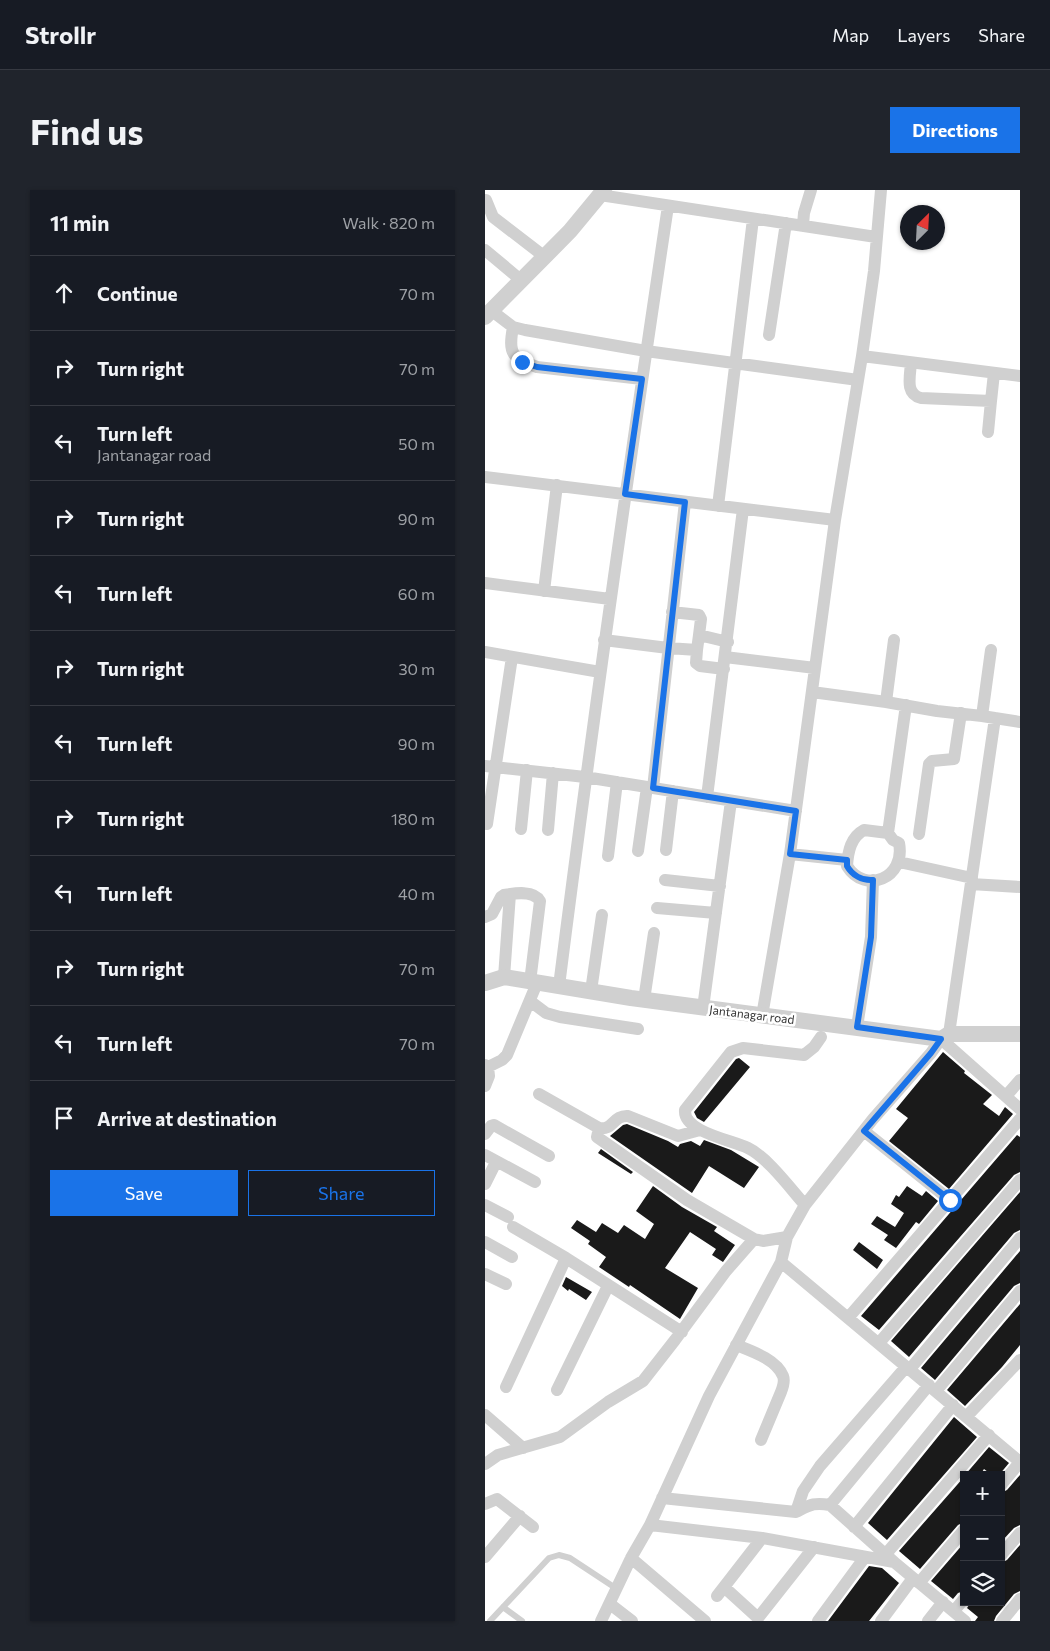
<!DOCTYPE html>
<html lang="en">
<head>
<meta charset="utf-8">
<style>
  :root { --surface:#171b24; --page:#20242c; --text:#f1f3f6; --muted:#9ea1a6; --line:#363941; --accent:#1a73e8 }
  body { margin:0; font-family:Commissioner,sans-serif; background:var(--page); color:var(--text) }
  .controls { position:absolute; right:15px; bottom:15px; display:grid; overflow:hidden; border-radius:0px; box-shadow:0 1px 4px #0004 }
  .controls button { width:45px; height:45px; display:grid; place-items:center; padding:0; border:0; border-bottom:1px solid var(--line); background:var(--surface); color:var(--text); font:25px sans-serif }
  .compass { position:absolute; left:415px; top:15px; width:45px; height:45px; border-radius:50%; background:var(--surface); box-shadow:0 1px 4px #0004; rotate:24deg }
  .stop { position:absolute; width:15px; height:15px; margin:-11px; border:4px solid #1a73e8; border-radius:50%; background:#fff }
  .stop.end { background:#1a73e8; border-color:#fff; box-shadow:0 1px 5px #0008 }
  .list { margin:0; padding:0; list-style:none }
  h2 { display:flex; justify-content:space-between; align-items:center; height:65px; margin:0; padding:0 20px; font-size:21px }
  h2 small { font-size:16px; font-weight:400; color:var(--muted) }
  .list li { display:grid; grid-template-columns:32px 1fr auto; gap:15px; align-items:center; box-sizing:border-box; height:75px; padding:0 20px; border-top:1px solid var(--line) }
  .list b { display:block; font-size:19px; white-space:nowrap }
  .list p { margin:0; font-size:16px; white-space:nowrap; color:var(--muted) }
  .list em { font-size:16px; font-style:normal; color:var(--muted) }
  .actions { display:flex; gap:10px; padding:15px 20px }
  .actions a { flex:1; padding:11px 0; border:1px solid var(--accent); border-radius:0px; text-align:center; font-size:18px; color:var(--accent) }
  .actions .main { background:var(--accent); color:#fff }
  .icon { flex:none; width:28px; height:28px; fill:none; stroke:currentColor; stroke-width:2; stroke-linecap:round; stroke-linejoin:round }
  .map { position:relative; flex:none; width:535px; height:1431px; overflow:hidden; border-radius:0px }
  header { display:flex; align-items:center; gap:30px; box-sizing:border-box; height:70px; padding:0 25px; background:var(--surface); border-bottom:1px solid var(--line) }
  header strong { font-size:24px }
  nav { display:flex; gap:28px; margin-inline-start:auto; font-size:18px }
  .intro { display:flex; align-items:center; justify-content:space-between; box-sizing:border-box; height:120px; padding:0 30px }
  h1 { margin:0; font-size:35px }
  .button { padding:12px 22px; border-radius:0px; background:var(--accent); color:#fff; font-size:18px; font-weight:700 }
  main { display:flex; gap:30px; padding:0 30px }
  aside { flex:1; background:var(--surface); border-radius:0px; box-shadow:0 1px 4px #0004 }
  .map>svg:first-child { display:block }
  .building { fill:#1a1a1a }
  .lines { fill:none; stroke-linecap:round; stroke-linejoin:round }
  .service { stroke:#d0d0d0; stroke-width:6 }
  .minor { stroke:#d0d0d0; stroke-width:12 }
  .tertiary { stroke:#d0d0d0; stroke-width:16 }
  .route { stroke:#1a73e8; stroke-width:6 }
  .labels { text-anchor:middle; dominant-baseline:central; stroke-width:5; stroke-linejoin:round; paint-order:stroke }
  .street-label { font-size:12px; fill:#333; stroke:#fff }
</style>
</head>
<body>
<header>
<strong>Strollr</strong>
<nav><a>Map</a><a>Layers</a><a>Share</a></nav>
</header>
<div class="intro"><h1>Find us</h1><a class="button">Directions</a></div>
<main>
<aside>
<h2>11 min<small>Walk · 820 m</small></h2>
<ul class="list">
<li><svg class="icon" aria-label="ahead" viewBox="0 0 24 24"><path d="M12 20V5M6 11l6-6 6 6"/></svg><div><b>Continue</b></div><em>70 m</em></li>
<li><svg class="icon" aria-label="right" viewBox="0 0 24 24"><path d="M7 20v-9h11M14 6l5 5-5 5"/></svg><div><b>Turn right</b></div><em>70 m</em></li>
<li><svg class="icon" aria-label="left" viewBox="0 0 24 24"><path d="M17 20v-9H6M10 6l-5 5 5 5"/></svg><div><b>Turn left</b><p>Jantanagar road</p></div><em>50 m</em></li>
<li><svg class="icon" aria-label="right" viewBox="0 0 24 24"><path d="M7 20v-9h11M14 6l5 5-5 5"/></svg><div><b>Turn right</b></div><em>90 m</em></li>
<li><svg class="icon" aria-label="left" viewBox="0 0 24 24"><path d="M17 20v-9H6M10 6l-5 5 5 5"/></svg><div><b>Turn left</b></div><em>60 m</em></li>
<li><svg class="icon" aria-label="right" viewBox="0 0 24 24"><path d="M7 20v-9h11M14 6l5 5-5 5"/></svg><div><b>Turn right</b></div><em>30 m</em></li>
<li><svg class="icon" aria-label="left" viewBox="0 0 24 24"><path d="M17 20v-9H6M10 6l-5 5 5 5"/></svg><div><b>Turn left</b></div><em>90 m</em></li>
<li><svg class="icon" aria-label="right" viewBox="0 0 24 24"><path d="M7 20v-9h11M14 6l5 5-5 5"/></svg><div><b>Turn right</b></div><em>180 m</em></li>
<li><svg class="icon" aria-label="left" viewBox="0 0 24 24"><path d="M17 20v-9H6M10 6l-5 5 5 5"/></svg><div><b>Turn left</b></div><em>40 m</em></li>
<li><svg class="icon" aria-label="right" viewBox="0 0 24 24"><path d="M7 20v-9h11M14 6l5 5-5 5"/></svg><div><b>Turn right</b></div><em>70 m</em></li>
<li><svg class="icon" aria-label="left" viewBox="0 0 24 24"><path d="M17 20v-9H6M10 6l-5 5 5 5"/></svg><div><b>Turn left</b></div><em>70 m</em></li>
<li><svg class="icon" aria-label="arrive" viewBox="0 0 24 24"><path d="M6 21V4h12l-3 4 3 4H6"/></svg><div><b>Arrive at destination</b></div></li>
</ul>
<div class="actions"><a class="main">Save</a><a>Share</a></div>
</aside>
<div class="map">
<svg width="535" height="1431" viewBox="0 0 535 1431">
  <rect width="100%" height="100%" fill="#fff"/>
  <!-- building -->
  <path class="building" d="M458,862L480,881L479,883L507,905L498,914L514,926L520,917L528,924L464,999L404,951L423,928L411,919Z
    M254,868L265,877L219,932L212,928L209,922L251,869Z
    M142,934L183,951L193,957L195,954L206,951L215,956L219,950L246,960L274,977L259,998L224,976L207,1003L125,946L138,935Z
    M532,945L535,947V982L529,985L394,1140L376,1126Z
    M116,959L148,982L146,984L113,963Z
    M168,996L197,1017L232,1037L229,1041L250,1055L238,1072L227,1065L231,1059L205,1042L180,1078L213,1098L195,1129L145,1095L144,1097L114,1077L121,1067L103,1054L105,1051L86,1038L92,1030L111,1042L117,1033L133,1043L139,1035L160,1049L169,1034L151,1021Z
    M422,996L437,1006L441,1001L453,1011L434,1034L431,1032L411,1058L399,1050L403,1045L386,1034L392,1026L410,1037L419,1023L406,1014L411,1005L414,1007Z
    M535,1002V1040L529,1043L424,1167L406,1151Z
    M374,1052L398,1070L392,1079L368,1060Z
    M535,1061V1093L529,1096L450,1190L436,1178Z
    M81,1087L107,1102L101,1110L84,1099L83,1101L77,1096Z
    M535,1114V1155L517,1177L480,1216L462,1200Z
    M469,1227L492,1247L402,1350L383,1333Z
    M504,1257L524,1273L514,1285H507L499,1279L495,1285H480Z
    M535,1285V1335L529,1338L516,1352V1303L522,1300Z
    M479,1287V1332L473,1335L435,1379L414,1361Z
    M479,1353V1401L473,1403L468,1409L446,1391Z
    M535,1355V1401L529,1404L511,1426L509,1431H490L493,1427L482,1418L486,1412H516V1373L522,1370Z
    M384,1376L397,1378L414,1393L384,1431H343Z"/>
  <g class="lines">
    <!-- service -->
    <path class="service" d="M18,1417L37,1431
      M5,1431L64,1368L74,1365L85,1368L132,1399"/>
    <!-- minor -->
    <path class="minor" d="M115,5L391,47
      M1,10L8,27L60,67
      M318,35L319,23L326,0
      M0,60L37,91
      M7,121L28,137L40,140L161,161L373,190
      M28,137C23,164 27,168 52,177L157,189
      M284,145L301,33
      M377,166L535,186
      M426,173C425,187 420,204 436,208L506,211L509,183
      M503,242L506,211
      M0,287L350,330
      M233,316L268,29
      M0,393L125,409
      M59,401L72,295
      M187,422L214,425L216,429L214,445
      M119,450L183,458L212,460L214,445L243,452
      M212,460L211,473L215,476L239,479
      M0,462L115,482
      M240,467L330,478
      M327,502L401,512L452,521L497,526L535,532
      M401,512L409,450
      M497,526L506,460
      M0,576L100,587L311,621
      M168,598L200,312
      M222,607L258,319
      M2,634L27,467
      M36,639L42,580
      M63,640L68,583
      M379,640L403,643L408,650L414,653C421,688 380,705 362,676C363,661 366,647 379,640Z
      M403,643L421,515
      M434,644L444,574L447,571L469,569L476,523
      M181,660L188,601
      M153,661L162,597
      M305,664L362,670
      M123,666L132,592
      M414,672L487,688
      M180,690L235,696
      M486,694L535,697
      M172,718L231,723
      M0,727L7,724L16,707L19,705C30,703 49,700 55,711L45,792
      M19,787L25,704
      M74,796C107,535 144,276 183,16
      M106,801L117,725
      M159,810L169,743
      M45,811L61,823L75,827L153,839
      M218,818L246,611
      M277,826L305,664L350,330L377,166L389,81L396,0
      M372,837L386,747L388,690
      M464,844L510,528
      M0,875L3,877L4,886L0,896
      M3,877L17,870L22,865L52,793
      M54,904L114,938C128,941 128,925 143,926L193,946L215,940
      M521,906L535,890
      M114,938L112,947L202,1010L269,1049
      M379,941L465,1010
      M0,944L6,936L9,935L64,966
      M0,965L50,992
      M0,994L11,972
      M0,1015L23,1027
      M320,1015C305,998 282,967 263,958C247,950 198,942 200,920L246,862L258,858L319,865L329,857L336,847
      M28,1037L81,1068
      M0,1052L27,1067
      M296,1072L535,1272
      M0,1084L21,1094
      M363,1128L535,929
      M394,1153L535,990
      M251,1155C266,1161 291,1169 298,1186C300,1191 298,1197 296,1202L276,1250
      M425,1179L535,1048
      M21,1197L81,1068L197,1142
      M72,1200L123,1096
      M451,1201L535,1101
      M0,1225L38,1258
      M481,1227L535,1170
      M0,1274L13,1265L75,1247L123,1212L158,1191L190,1150L241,1081L269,1049L278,1051L302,1047
      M516,1295L535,1272
      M177,1308L311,1322C325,1315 329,1312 345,1315L409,1372
      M0,1314L12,1309L48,1337
      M345,1315L444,1195
      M311,1322L318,1301L335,1276L421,1177
      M165,1335L277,1348L409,1372L480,1431
      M369,1337L468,1215
      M400,1365L504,1245
      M516,1365L535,1343
      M0,1367L35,1326
      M146,1368L220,1431
      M434,1393L479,1340
      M239,1397L273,1428L329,1357
      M232,1406L277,1348
      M125,1414L147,1431
      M469,1421L479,1409
      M116,1431L146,1368L165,1335L224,1206L296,1072L302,1047L320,1015L388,929L446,863L456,849L535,919
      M333,1431L380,1367
      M396,1431L428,1388
      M443,1431L458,1412
      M517,1431L535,1409"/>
    <!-- tertiary -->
    <path class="tertiary" d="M0,127L85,41L119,0
      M0,793L19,787L146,808L456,849L464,844H535"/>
  </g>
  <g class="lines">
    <!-- route -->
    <path class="route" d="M37,172L52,177L157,189L140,304L200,312L168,598L311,621L305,664L362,670V676C367,685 377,691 388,690L386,747L372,837L456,849L446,863L379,941L465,1010"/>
  </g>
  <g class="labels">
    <!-- street labels -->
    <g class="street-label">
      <text transform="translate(267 824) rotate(7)">Jantanagar road</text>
    </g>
  </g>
</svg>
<div class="controls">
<button>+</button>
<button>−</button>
<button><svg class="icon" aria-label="layers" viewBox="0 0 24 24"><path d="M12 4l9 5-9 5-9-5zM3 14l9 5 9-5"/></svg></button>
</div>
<svg class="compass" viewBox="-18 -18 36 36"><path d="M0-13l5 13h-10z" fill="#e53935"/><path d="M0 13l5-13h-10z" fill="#9ea1a6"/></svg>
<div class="stop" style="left:465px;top:1010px"></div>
<div class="stop end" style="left:37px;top:172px"></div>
</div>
</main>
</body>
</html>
